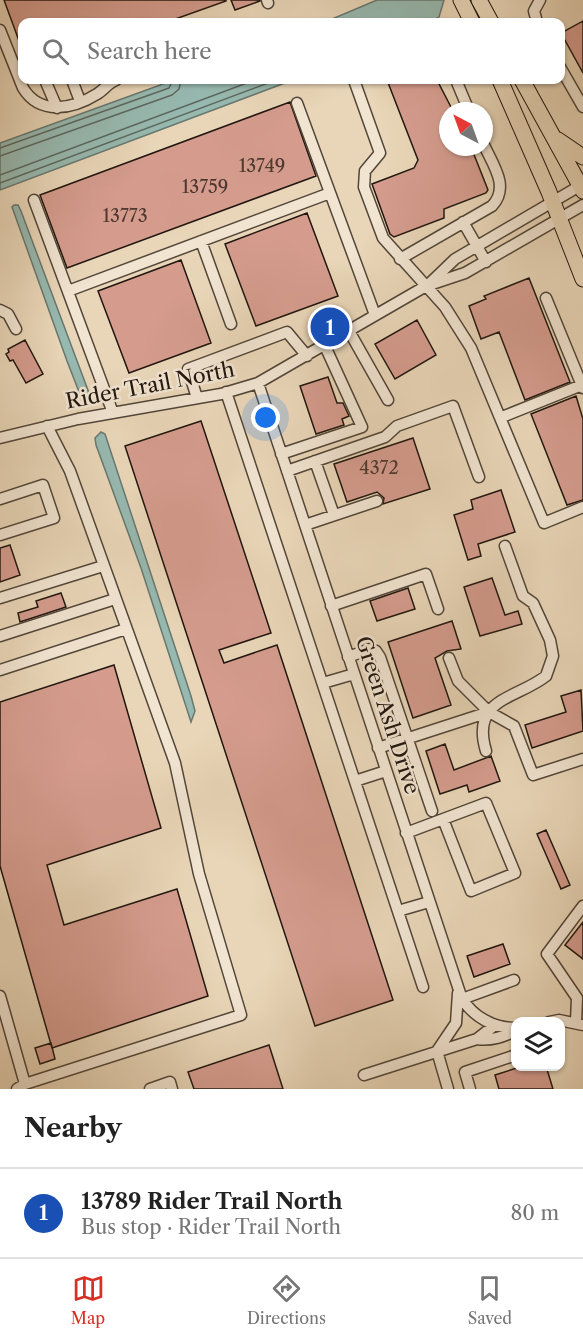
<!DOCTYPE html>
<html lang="en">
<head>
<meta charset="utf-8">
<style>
  :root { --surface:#fff; --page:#f2f2f2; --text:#222; --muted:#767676; --line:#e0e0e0; --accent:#d93025 }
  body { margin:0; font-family:"Libre Caslon Text",serif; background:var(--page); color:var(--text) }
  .controls { position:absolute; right:18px; bottom:18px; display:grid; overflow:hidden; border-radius:12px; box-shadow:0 2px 4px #0004 }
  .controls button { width:54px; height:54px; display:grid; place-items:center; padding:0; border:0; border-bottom:2px solid var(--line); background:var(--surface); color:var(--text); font:30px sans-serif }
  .compass { position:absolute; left:439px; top:102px; width:54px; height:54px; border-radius:50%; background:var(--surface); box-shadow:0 2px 4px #0004; rotate:319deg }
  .you { position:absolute; left:266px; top:418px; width:21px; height:21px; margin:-15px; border:4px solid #fff; border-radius:50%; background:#1a73e8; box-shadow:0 0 0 9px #1a73e833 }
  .badge { display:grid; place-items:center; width:39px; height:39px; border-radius:50%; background:var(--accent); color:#fff; font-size:20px; font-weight:700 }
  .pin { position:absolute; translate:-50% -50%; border:3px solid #fff; box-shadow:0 2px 6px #0006 }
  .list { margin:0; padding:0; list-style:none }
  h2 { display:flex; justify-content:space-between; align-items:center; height:78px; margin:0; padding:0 24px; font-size:26px }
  h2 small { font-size:20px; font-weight:400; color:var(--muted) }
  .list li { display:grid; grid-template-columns:39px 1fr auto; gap:18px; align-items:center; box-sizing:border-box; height:90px; padding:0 24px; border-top:2px solid var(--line) }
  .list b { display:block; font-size:22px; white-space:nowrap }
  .list p { margin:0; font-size:20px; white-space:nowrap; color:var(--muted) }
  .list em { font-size:20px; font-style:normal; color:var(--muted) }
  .icon { flex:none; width:33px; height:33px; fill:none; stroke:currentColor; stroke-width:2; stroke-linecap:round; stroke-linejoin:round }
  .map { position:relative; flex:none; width:583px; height:1089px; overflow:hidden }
  .search { position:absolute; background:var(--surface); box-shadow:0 2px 4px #0004; left:18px; right:18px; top:18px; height:66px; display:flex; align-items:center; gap:15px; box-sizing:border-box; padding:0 21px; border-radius:12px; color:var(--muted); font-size:22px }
  .sheet { height:168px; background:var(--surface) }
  nav { display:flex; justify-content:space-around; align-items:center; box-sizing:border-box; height:84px; border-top:2px solid var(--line); background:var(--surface); font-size:16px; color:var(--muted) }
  nav a { display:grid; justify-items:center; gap:3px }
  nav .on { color:var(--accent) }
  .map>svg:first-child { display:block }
  .water { fill:#97b9b0; stroke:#677870; stroke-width:1.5 }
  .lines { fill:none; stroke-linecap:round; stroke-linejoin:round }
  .shore { stroke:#5c6860; stroke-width:1.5 }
  .building { fill:#d59c8e; stroke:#20160f; stroke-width:1.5 }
  .minor-casing { stroke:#524639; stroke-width:13 }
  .highway-casing { stroke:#20160f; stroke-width:17 }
  .minor { stroke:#f1e4d1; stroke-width:10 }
  .highway { stroke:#e9d6b8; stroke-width:15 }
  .labels { text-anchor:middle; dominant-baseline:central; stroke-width:5; stroke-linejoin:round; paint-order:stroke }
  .number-label { font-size:18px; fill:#4d382f }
  .street-label { font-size:21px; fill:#20160f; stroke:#f1e4d1 }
</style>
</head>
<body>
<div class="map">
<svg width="583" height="1089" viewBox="0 0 583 1089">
  <rect width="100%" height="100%" fill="#e9d6b8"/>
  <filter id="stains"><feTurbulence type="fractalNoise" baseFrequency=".00333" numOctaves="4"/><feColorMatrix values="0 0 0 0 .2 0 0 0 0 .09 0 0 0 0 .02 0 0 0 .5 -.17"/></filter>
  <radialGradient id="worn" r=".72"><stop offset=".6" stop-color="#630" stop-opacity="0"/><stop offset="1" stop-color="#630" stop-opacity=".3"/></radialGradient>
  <!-- water -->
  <path class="water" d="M377,0H444L439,17L431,22H325Z
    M174,80H293L0,190V143Z
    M14,205H18L21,211L89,393V401L81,397L67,361L12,207Z
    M101,432L105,434L191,696L195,711L191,722L141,568L96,445L95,438Z"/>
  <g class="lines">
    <!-- shore -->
    <path class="shore" d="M0,148L169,88L173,80
      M0,156L172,95L179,89L181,80
      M0,175L255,80
      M0,183L276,80"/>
  </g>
  <!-- building -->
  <path class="building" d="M4,0H226V1L167,22H22V49Z
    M231,0H260V1L235,10Z
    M583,21V73L561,33Z
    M387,80H437L453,111H448V147H471L488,190L486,193L444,209V218L394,237L390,234L372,184L414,168L418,160Z
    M290,102L316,176L67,268L40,195Z
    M307,213L338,296L256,326L225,244Z
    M181,260L211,343L129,373L98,291Z
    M529,278L570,382L525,400L499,332L481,339L469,306L486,299L484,296Z
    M417,320L436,355L395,379L375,344Z
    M25,340L43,374L26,383L13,360L10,361L6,354L9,352L8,349Z
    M328,377L337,403H343L349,416L342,419L344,425L316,434L300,386Z
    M576,396L583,419V500L567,505L531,414Z
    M201,421L271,633L219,650L224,663L277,645L393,1000L315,1026L125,446Z
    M413,438L430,489L383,504L384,498L377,492L347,502L334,464Z
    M501,490L515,532L478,544L481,556L468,560L454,515L473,509L471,500Z
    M10,545L20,575L0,582V548Z
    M492,578L505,615L518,611L522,624L480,636L464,587Z
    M408,588L415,609L377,621L370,601Z
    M61,593L66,607L20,622L18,613L38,607L36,601Z
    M452,621L461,649L447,651L435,658L451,705L413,718L388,642Z
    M114,665L161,828L47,865L64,925L177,889L208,996L52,1048L0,866V702Z
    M581,690L583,731L532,748L525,725L566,712L561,696Z
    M445,744L454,770L491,756L500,781L469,792L467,785L440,794L426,751Z
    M546,830L570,885L561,889L537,834Z
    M583,922V959L565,945Z
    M503,944L510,964L474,977L467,956Z
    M51,1043L55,1059L40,1064L35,1048Z
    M269,1045L283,1089H194L188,1072Z
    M523,1066H546L553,1089H499L495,1075Z"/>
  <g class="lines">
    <!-- minor casing -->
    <g class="minor-casing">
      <path id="minor" d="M267,0L268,3
        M537,22L534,11L540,0
        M0,30L23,88C40,116 73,109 97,94C104,90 108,83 116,80
        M560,67L583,107
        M45,80L57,108
        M72,80L80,101
        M354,80L380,153L365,171L364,187L383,238L445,307L471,348L544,523L583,507
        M456,80L469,111
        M297,103L375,315
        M34,200L113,413
        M463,222L486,262
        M201,241L231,324
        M400,259L492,206C510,187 493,165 484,145
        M429,284L455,259L583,184
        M68,291L330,193
        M546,298L583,388
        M0,310L8,314L16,329
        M349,331L388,400
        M258,383L462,999C474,1017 493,1028 516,1028
        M226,392L423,987
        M197,398L188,369L287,332L307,356
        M502,417L582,385
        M0,438L78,419L221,394L258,383L426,286L465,273L583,205
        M281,454L362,427L325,346
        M315,461L334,515
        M287,471L385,437L397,426L453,406L479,477
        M0,499L43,485L54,518L0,535
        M305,525L377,501
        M0,598L103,566
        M331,606L426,574L438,609
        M0,636L115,599
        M348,657L370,649L376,651L380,657L432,811
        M449,658L458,681L489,712L514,726L533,775L583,759
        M0,670L126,629
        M323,683L354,674
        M378,748L489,712
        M486,751C470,698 517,699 546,676L553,656L550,640L533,603L523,596L505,546
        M355,781L386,771
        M406,833L486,803L515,873L471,891L443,819
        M398,911L429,902
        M0,996L25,1084
        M462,999L514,980
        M549,1022L559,1020L583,1025
        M576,1022L577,998L547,954L583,906
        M477,1039C490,1041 505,1037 516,1030
        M437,1051L456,1023L458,993
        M437,1051L448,1089
        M364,1075L477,1039L495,1025
        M17,1089L25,1084L241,1015L199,874L175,763L70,471L47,426
        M150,1089L170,1082L172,1089
        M470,1089L465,1072L516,1055"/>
    </g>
    <!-- highway casing -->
    <g class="highway-casing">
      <path id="highway" d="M461,0L472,22
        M479,0L491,22
        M500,80L549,192L583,279
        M522,80L583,191
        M558,140L583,157"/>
    </g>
    <!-- minor -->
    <use href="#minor" class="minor"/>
    <!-- highway -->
    <use href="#highway" class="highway"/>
  </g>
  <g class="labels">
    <!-- number labels -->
    <g class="number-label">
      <text x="262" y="166">13749</text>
      <text x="205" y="187">13759</text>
      <text x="125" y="216">13773</text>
      <text x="379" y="468">4372</text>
    </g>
    <!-- street labels -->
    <g class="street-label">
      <text transform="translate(150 385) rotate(-11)">Rider Trail North</text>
      <text transform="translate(388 715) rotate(72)">Green Ash Drive</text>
    </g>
  </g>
  <rect width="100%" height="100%" filter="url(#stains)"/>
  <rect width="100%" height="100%" fill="url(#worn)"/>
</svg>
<div class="controls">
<button><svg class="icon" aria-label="layers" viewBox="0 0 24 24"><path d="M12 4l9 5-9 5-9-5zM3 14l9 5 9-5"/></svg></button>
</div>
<svg class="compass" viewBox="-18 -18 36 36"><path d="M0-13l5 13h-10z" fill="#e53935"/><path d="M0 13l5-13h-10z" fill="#767676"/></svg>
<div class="you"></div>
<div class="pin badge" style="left:330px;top:327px;background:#1a4fb4">1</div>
<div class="search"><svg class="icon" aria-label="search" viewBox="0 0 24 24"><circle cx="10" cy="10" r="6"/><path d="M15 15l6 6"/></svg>Search here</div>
</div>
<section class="sheet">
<h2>Nearby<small></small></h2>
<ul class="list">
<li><span class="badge" style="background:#1a4fb4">1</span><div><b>13789 Rider Trail North</b><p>Bus stop · Rider Trail North</p></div><em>80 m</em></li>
</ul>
</section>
<nav>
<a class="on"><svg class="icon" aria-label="map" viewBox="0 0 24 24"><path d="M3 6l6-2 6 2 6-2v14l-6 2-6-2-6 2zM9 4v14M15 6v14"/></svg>Map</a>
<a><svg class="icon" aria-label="directions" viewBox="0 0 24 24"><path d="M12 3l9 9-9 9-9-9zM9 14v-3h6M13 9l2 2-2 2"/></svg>Directions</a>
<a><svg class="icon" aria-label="saved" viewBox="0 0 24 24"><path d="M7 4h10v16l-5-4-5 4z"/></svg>Saved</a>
</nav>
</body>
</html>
